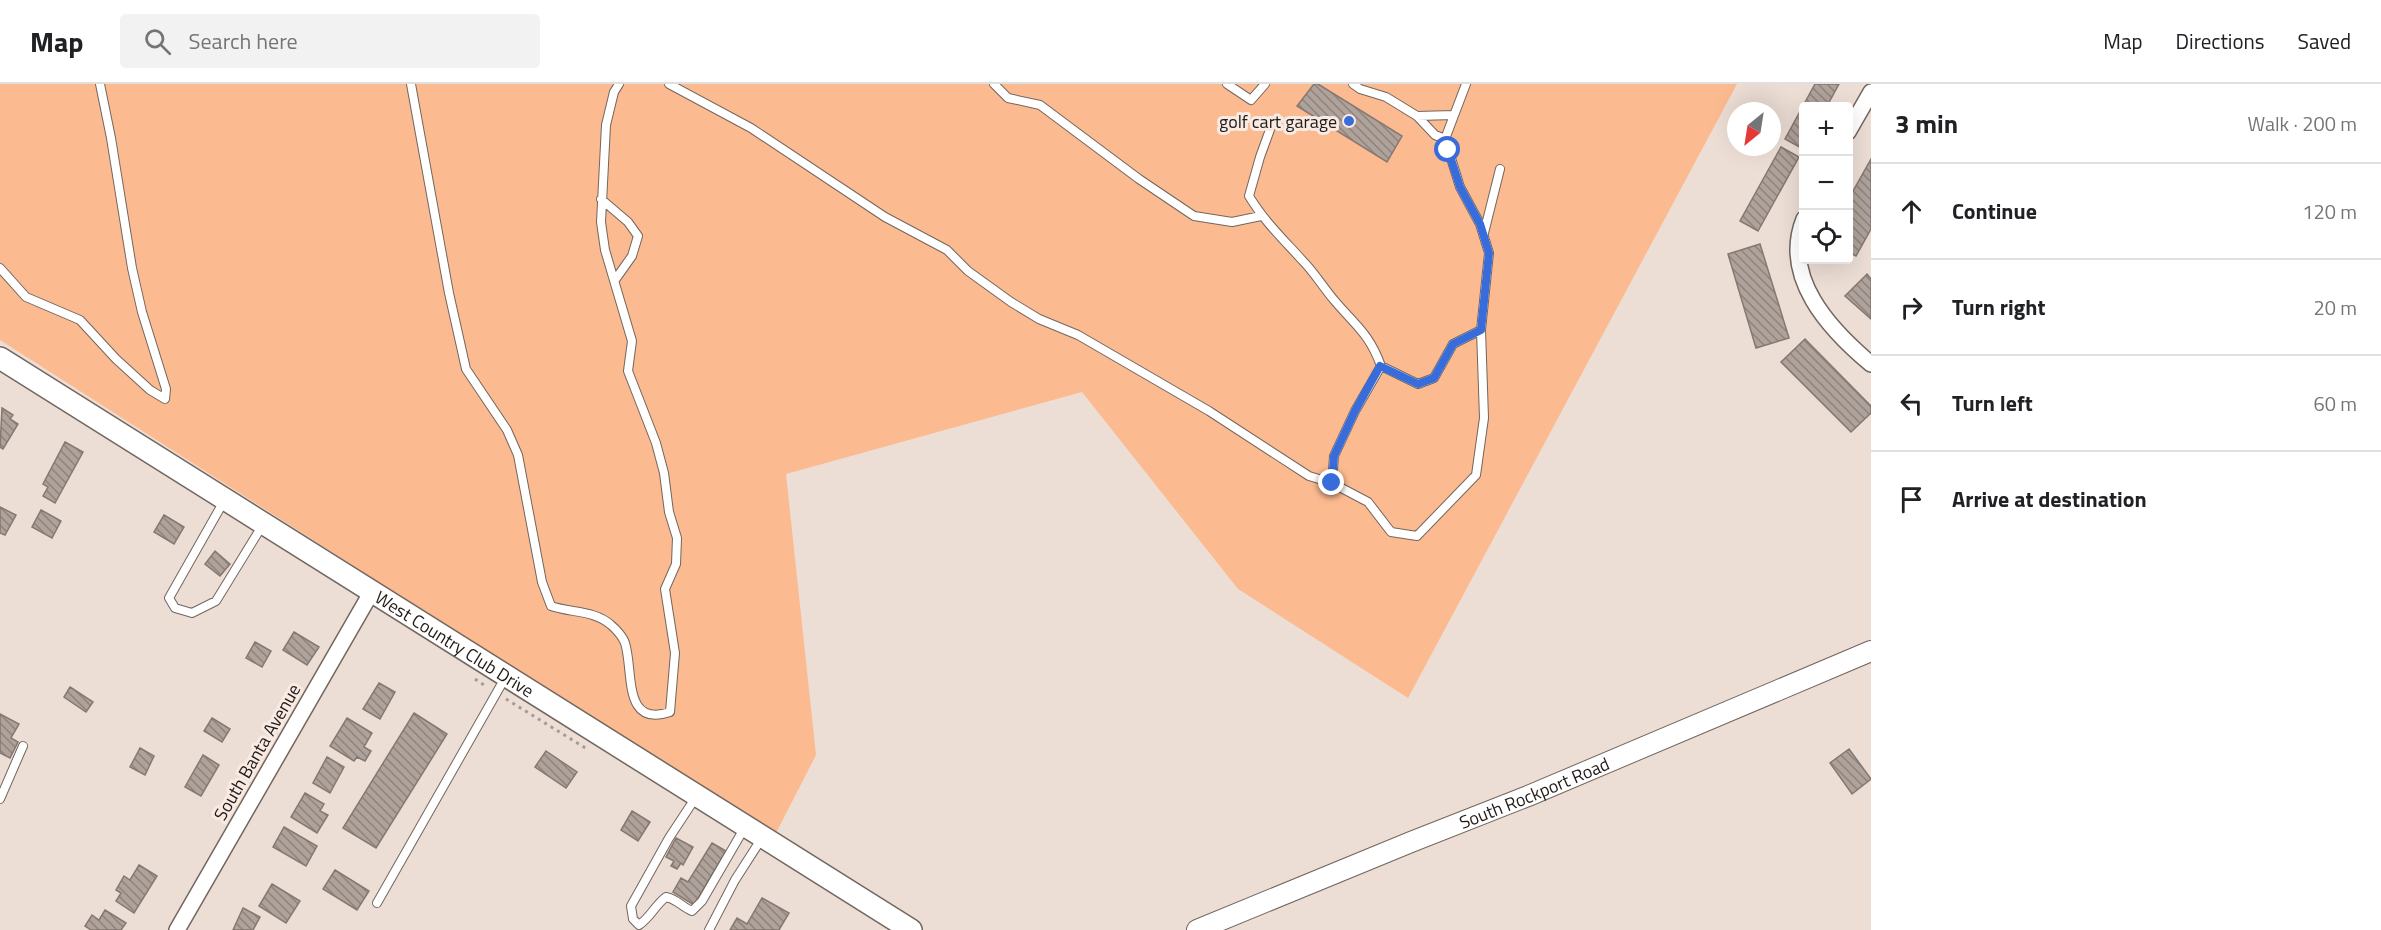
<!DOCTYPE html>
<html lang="en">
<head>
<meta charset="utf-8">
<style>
  :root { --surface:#fff; --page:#f2f2f2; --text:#202124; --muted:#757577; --line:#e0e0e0 }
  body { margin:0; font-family:"Titillium Web",sans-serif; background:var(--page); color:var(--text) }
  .controls { position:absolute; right:18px; top:18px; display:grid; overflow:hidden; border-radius:6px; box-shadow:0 6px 24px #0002 }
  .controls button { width:54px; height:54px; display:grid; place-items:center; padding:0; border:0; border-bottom:2px solid var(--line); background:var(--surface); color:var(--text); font:30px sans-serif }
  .compass { position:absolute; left:1727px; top:18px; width:54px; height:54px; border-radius:50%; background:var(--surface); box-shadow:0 6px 24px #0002; rotate:210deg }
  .stop { position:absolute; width:18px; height:18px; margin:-14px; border:4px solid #386cdb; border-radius:50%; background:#fff }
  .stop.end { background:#386cdb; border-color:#fff; box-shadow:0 2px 6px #0008 }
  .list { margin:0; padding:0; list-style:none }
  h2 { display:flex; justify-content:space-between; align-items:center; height:78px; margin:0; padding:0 24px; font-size:26px }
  h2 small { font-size:20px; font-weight:400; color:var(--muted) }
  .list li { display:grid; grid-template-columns:39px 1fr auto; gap:18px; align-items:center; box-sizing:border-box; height:96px; padding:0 24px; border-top:2px solid var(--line) }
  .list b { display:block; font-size:22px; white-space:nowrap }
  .list em { font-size:20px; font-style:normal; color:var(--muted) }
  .icon { flex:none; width:33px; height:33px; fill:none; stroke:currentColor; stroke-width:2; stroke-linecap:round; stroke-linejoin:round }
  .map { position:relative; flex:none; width:1871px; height:846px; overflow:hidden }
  header { display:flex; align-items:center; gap:36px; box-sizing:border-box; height:84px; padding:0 30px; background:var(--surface); border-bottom:2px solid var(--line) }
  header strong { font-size:28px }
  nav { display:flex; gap:33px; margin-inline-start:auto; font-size:21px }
  .search { width:420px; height:54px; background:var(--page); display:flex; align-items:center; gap:15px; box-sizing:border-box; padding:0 21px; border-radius:6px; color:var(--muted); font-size:22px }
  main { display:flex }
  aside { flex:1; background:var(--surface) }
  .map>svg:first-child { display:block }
  .green { fill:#fcba90 }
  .building { fill:url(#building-back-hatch); stroke:#857871; stroke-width:1.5 }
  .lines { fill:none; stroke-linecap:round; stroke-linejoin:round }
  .service-casing { stroke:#72665f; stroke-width:10 }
  .minor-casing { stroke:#72665f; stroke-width:18 }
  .tertiary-casing { stroke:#72665f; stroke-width:22 }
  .secondary-casing { stroke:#72665f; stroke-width:24 }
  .path { stroke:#a69b94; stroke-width:3; stroke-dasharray:3 4.5; stroke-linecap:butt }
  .service { stroke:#fff; stroke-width:8 }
  .minor { stroke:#fff; stroke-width:15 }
  .tertiary { stroke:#fff; stroke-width:20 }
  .secondary { stroke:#fff; stroke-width:21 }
  .route { stroke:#386cdb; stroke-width:8 }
  .poi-dot { fill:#386cdb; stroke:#f9ebe3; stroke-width:2 }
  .labels { text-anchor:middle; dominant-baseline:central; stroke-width:6; stroke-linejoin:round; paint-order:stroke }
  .poi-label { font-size:18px; fill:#201b18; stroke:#f9ebe3; text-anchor:end }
  .street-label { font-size:18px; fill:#201b18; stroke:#f9ebe3 }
</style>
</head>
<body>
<header>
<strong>Map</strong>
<div class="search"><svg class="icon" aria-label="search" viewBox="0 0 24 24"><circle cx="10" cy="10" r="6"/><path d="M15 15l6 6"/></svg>Search here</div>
<nav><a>Map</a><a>Directions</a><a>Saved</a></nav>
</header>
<main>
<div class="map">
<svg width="1871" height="846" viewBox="0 0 1871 846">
  <defs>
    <pattern id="building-back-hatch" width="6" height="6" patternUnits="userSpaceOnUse" patternTransform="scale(1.5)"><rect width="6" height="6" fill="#afa29a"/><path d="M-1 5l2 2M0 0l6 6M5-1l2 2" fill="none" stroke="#8e837d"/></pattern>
  </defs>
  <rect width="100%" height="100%" fill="#ecded5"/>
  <!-- green -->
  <path class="green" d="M0,0H1737L1408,614L1238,505L1082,308L786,390L816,671L775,751L0,256Z"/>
  <!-- building -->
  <path class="building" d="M1314,0H1318L1402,52L1387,78L1297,22Z
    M1815,0H1839L1827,22H1804L1803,65L1785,55Z
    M1781,63L1799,73L1758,147L1740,137Z
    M1871,75V145L1856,172L1848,168V116Z
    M1760,160L1789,254L1756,264L1728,170Z
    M1867,190L1871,195V235L1845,212Z
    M1805,255L1871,322V329L1851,348L1781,278Z
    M2,324L13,331L10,335L18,340L3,365L0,363Z
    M65,358L83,368L55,419L43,412L48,403L43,400Z
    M0,423L16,431L5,451L0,449Z
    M41,426L61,437L52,454L32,443Z
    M164,431L184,443L174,460L154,448Z
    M215,467L230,480L220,492L205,480Z
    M294,548L319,563L307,581L283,566Z
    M255,558L271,567L262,583L246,574Z
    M379,599L395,608L380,635L363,625Z
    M70,603L93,618L86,628L64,613Z
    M414,629L447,650L376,764L343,744Z
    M0,630L19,640L11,654L18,658L10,674L0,669Z
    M212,634L230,645L222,658L204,647Z
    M347,634L372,649L364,663L371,667L365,677L357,673L354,677L330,662Z
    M140,664L154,672L145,691L130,683Z
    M1849,665L1871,695L1852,710L1830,679Z
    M546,667L577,688L566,704L535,683Z
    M203,671L219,681L201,712L185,703Z
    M327,673L344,683L330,709L313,699Z
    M305,709L324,720L320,727L328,731L317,749L291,733Z
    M632,727L650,738L638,757L621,746Z
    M284,743L317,762L306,782L273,763Z
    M676,754L693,763L683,781L681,779L677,785L671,782L674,777L666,773Z
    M712,759L726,767L694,821L673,808L681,794L688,798Z
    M139,781L157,792L134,829L116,817L121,809L116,806L124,792L130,796Z
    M335,786L369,807L357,826L323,805Z
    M272,800L300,817L286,839L259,822Z
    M762,814L789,829L779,846H730L737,834L747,840Z
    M243,824L260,833L253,846H233Z
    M105,826L126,839L121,846H91L85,842L92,831L99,836Z"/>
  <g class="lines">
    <!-- service casing -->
    <g class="service-casing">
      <path id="service" d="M411,0L449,209L466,285L507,346L518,371L542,498L551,522C571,529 594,526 611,541C616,545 623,553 625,559C634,587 622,644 670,628L675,569L665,505L676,480L677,454L669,428L664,389L656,359L628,287L632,257L605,166L601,138L606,41L614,8L619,0
        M669,0L751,44L885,133L947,166L968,187L1011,218L1039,235L1078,251L1209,327L1309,392L1332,399L1368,418L1391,448L1417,452L1476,391L1484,334L1481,246L1453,260L1434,294L1418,300L1381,282C1369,249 1355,241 1334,216C1323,203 1314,188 1302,176C1283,155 1264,137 1249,112L1260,73L1272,40
        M994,0L1008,14L1040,21L1139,95L1194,132L1232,138L1261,132
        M1227,0L1251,16L1265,0
        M1353,0L1360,5L1386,13L1417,32L1435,51L1445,55
        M1466,0L1445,55L1460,103L1480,140L1489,169L1481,246
        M1417,32L1454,31
        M601,115L628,138L638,152L632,172L615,196
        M1484,149L1500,85
        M0,184L26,213L80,236L116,275L150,306L165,315L166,305L142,228L132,184L111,54L100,0
        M1332,399L1334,372L1355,327L1381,282
        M224,417L169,514L175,524L192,529L216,517L262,442
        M696,713L669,754L631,822L633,835L639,841C651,833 655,821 666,813C677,815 682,823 692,827L702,817L745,743
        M0,715L23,662
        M377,819L505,594
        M709,846L735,796L762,754"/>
    </g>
    <!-- minor casing -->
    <g class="minor-casing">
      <path id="minor" d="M1848,48L1871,8
        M1804,135C1781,193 1829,245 1871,280
        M177,846L371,509"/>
    </g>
    <!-- tertiary casing -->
    <g class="tertiary-casing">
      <g id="tertiary">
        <path id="s1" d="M1197,846L1411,758L1528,712L1871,567"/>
      </g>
    </g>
    <!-- secondary casing -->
    <g class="secondary-casing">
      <g id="secondary">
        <path id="s2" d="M0,274L911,846"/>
      </g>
    </g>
    <!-- path -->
    <path class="path" d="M475,595L487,603
      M506,615L587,665"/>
    <!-- service -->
    <use href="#service" class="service"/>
    <!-- minor -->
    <use href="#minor" class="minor"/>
    <!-- tertiary -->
    <use href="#tertiary" class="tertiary"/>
    <!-- secondary -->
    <use href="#secondary" class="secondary"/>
  </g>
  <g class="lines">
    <!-- route -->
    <path class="route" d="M1332,399L1334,372L1355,327L1380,282L1418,300L1434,294L1453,260L1481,246L1489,169L1480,140L1460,103L1448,66"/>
  </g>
  <!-- markers -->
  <circle class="poi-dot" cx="1349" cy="37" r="6"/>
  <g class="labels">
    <!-- poi labels -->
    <g class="poi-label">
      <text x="1337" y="37">golf cart garage</text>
    </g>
    <!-- street labels -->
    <g class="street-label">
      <text stroke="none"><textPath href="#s2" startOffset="537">West Country Club Drive</textPath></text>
      <text transform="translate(257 668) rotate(-60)">South Banta Avenue</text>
      <text stroke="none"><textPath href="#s1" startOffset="364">South Rockport Road</textPath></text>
    </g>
  </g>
</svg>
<div class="controls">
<button>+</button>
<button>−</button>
<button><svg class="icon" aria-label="locate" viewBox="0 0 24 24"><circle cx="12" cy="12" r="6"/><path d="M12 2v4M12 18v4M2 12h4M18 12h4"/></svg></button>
</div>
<svg class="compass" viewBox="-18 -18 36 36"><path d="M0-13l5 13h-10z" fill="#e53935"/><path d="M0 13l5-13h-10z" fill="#757577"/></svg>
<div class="stop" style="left:1448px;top:66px"></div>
<div class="stop end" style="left:1332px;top:399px"></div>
</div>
<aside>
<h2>3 min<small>Walk · 200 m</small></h2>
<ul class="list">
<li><svg class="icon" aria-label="ahead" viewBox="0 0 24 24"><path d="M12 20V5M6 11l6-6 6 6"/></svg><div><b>Continue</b></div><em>120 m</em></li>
<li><svg class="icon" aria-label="right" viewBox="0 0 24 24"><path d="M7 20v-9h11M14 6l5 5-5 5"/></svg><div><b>Turn right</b></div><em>20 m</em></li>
<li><svg class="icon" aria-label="left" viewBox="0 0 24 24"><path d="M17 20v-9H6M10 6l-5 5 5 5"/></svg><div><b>Turn left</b></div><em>60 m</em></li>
<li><svg class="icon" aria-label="arrive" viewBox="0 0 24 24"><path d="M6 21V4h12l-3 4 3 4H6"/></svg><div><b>Arrive at destination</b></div></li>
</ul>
</aside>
</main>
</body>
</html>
